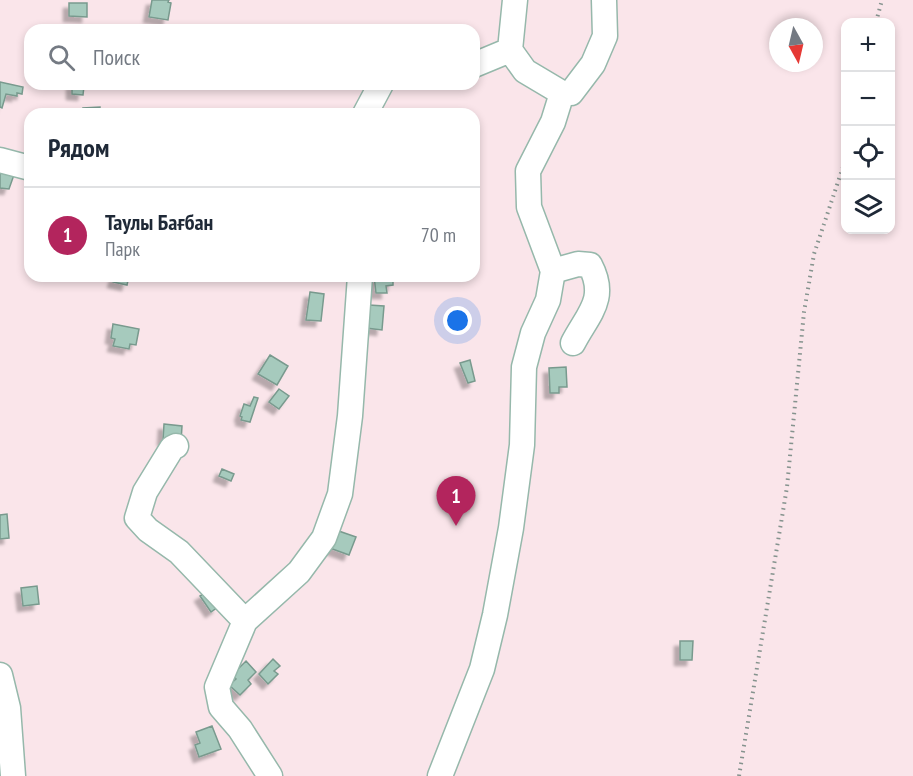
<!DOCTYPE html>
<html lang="ru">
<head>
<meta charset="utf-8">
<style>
  :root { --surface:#fff; --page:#f2f2f3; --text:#1f2937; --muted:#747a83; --line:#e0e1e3; --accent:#b3255d }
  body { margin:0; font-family:"PT Sans Narrow",sans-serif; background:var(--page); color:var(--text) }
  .controls { position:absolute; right:18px; top:18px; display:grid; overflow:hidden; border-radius:12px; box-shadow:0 3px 9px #0003 }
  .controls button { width:54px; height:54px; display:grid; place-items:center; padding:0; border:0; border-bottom:2px solid var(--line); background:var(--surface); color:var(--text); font:30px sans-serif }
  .compass { position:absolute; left:769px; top:18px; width:54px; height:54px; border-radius:50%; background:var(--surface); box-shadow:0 3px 9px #0003; rotate:172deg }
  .you { position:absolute; left:458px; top:321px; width:21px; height:21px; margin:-15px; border:4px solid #fff; border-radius:50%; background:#1a73e8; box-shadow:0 0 0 9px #1a73e833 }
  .badge { display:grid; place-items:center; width:39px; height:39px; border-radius:50%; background:var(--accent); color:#fff; font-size:20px; font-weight:700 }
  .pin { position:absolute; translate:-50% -50px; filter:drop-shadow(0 2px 3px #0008) }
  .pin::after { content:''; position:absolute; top:32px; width:21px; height:18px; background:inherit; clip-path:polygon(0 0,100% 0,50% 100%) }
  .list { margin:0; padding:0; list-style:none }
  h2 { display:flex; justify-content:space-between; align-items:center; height:78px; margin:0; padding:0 24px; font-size:26px }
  h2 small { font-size:20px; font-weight:400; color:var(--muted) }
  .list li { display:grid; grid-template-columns:39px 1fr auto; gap:18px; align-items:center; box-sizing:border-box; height:96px; padding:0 24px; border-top:2px solid var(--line) }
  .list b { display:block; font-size:22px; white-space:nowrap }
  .list p { margin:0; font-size:20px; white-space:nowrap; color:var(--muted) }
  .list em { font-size:20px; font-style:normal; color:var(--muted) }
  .icon { flex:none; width:33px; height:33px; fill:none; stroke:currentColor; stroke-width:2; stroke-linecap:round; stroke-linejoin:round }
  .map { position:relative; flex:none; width:913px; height:776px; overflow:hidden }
  .search { position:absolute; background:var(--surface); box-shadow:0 3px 9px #0003; left:24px; top:24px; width:456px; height:66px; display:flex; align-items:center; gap:15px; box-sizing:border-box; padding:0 21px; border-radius:18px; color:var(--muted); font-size:22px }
  .panel { position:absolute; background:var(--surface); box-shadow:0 3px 9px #0003; left:24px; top:108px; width:456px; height:174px; border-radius:18px }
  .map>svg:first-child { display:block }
  .green { fill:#fae5ea; fill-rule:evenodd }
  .building { fill:#a6cabd; stroke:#799a8e; stroke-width:1.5; filter:url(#shadow) }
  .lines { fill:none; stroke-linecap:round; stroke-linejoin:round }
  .minor-casing { stroke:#96b8ab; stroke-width:27 }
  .path { stroke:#85938e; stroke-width:4; stroke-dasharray:1.5 4.5; stroke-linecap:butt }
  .minor { stroke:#fff; stroke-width:24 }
</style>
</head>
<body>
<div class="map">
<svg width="913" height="776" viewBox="0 0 913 776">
  <defs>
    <filter id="shadow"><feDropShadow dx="-5.5" dy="5.5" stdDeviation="1.5" flood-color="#0004"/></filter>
  </defs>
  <rect width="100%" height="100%" fill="#f0fff9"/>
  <!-- green -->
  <path class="green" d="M0,0H913V776H0ZM846,22H890V230H846ZM778,27H814V63H778ZM30,30H474V84H30ZM30,114H474V276H30Z"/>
  <!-- building -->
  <path class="building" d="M152,0H169L168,2L171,3L168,20L149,17Z
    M69,3H87V17L69,16Z
    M0,82L23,87L22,94L17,93V96L6,94L2,108L0,107Z
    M72,84H89L84,86L83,95L72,94Z
    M100,107V114H84L83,108Z
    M0,166L16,169L9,189L0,188Z
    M115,276H129L127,285L113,282Z
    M374,276H393V285L386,286L387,293H376Z
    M310,292L324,294L321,321L306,320Z
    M369,305L384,306L382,330L366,328Z
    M113,324L139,329L136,345L130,344L129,349L113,346L115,339L111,338Z
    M270,355L288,366L277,385L258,374Z
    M470,360L475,381L468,383L460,363Z
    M566,367L567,387H559V393H550L549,368Z
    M279,389L289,396L279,409L269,402Z
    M254,397L258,398L250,422L241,420L242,417L240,416L244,404L250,406Z
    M164,424L182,426L181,442L163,440Z
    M222,469L234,474L231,481L219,476Z
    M7,514L9,538L0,539V515Z
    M333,529L356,537L349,555L327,547Z
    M37,586L39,604L23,606L21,588Z
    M208,591L218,607L211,612L200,596Z
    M680,641H693L692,660H680Z
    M273,659L280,666L274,671L278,674L268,684L259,674Z
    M246,661L256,672L248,680L251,684L240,695L229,685L236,679L232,675Z
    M212,726L221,749L199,757L195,745L200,743L196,732Z"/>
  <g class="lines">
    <!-- minor casing -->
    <g class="minor-casing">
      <path id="minor" d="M510,50L515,0
        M474,65L510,50L525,71L562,93
        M365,114L381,84
        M0,160L30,168
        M553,271L578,264L590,265C608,299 588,314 573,343
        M176,446L172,448L145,492L137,518L148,530L179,552L245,621
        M0,675L8,708L13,776
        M270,776L240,729L221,707L217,687L245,621L299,572L324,538L340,494L350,416L360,276
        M440,776L482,669L495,615L511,528L522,445L524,367L533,333L548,300L553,271L529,207L528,171L553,122L562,93H571L593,64L605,36L604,0"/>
    </g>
    <!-- path -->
    <path class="path" d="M876,22L882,0
      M739,776L787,487L804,312L814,254L846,158"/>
    <!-- minor -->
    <use href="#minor" class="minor"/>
  </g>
</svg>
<div class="controls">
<button>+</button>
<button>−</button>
<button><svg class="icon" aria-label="locate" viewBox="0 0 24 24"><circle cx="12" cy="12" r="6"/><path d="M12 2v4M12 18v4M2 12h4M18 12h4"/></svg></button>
<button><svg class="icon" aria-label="layers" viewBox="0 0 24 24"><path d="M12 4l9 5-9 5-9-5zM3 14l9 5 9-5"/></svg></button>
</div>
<svg class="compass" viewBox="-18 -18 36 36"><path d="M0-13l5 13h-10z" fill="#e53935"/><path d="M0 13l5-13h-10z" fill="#747a83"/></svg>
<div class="you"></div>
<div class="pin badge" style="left:456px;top:526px">1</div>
<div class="search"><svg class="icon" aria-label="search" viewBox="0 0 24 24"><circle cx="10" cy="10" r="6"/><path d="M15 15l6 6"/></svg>Поиск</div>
<section class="panel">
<h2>Рядом<small></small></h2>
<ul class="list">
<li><span class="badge">1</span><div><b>Таулы Бағбан</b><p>Парк</p></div><em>70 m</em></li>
</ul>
</section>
</div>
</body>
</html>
